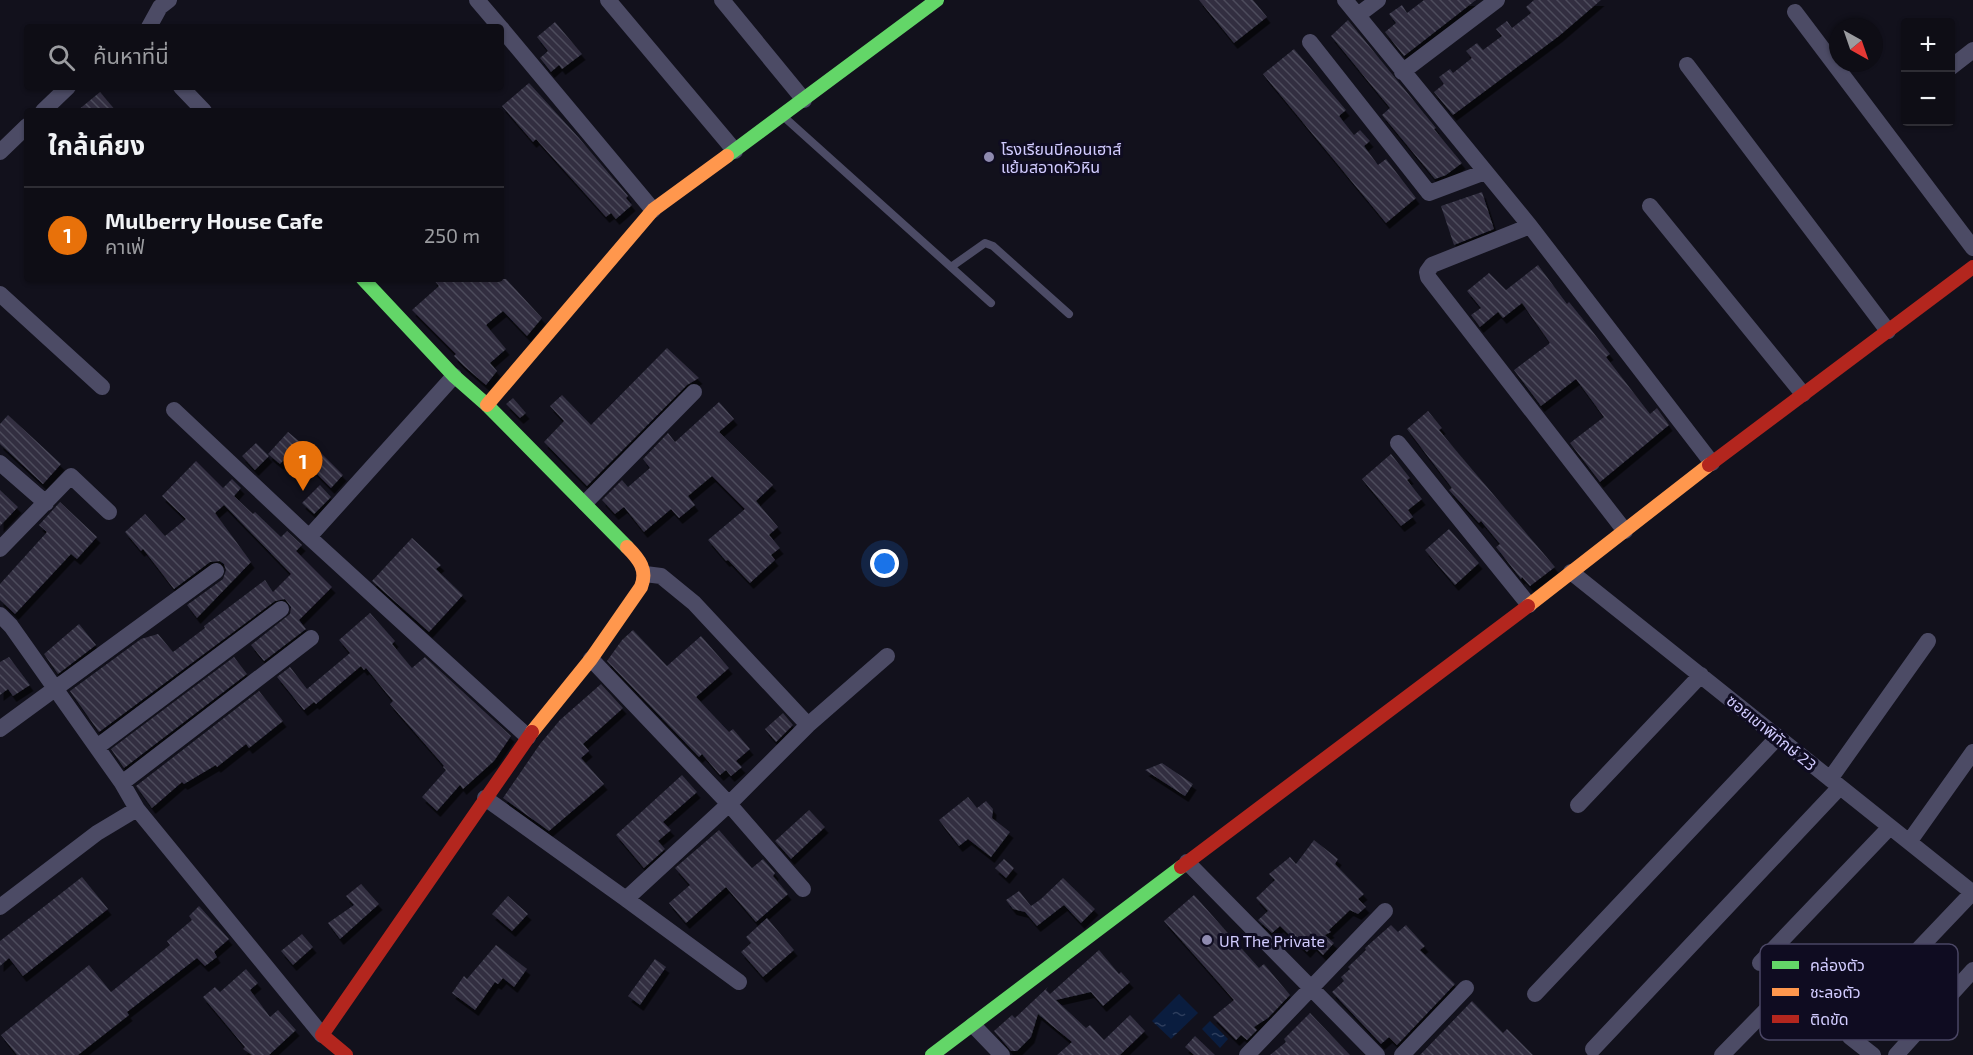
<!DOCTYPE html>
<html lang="th">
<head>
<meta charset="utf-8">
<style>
  :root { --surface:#0e0d15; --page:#17161e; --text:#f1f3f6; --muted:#9b9ca0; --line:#2e2d34; --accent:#0f766e }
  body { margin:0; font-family:"Exo 2","Noto Sans Thai",sans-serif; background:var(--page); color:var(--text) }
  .controls { position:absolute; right:18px; top:18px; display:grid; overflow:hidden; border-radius:6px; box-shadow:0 2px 4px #0004 }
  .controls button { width:54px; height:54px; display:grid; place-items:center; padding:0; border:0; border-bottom:2px solid var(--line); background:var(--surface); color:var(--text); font:30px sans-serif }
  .compass { position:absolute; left:1829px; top:18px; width:54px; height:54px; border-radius:50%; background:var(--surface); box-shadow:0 2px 4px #0004; rotate:140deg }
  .you { position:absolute; left:885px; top:564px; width:21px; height:21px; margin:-15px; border:4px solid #fff; border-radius:50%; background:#1a73e8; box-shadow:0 0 0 9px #1a73e833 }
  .badge { display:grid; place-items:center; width:39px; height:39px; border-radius:50%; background:var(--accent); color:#fff; font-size:20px; font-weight:700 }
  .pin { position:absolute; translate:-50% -50px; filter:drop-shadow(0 2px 3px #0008) }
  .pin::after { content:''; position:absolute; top:32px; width:21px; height:18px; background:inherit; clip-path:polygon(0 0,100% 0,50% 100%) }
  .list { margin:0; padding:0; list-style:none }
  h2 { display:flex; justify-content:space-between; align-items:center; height:78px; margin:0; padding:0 24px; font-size:26px }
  h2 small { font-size:20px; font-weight:400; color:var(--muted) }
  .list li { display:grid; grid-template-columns:39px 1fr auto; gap:18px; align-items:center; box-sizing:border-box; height:96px; padding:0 24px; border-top:2px solid var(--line) }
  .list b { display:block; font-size:22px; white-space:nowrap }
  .list p { margin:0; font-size:20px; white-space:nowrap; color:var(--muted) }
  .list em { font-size:20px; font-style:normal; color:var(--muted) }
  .icon { flex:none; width:33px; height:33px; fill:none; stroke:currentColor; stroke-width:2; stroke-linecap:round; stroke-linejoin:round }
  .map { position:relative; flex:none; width:1973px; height:1055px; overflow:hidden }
  .search { position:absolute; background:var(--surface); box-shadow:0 2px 4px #0004; left:24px; top:24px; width:480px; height:66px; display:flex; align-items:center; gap:15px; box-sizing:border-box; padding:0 21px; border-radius:6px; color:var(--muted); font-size:22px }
  .panel { position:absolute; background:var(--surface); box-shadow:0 2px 4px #0004; left:24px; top:108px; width:480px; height:174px; border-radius:6px }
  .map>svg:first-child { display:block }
  .water { fill:url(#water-ripples) }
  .building { fill:url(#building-back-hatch); filter:url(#shadow) }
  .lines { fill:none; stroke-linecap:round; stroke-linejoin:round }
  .lane { stroke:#4c4b65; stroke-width:8 }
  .street { stroke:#4c4b65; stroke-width:16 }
  .fast { stroke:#63d668; stroke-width:14 }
  .slow { stroke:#ff974d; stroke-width:14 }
  .jam { stroke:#b3261e; stroke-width:14 }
  .poi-dot { fill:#8f8bb0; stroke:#0f0c21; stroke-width:2 }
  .labels { text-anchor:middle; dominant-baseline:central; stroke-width:6; stroke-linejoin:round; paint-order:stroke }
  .poi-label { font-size:16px; fill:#d2ccff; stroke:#0f0c21; text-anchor:start }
  .street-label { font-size:16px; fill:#d2ccff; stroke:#0f0c21 }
  .key { fill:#0f0c21; stroke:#4a4664; stroke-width:1.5 }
  .key-label { font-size:16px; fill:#d2ccff }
</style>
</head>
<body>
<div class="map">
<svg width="1973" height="1055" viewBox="0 0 1973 1055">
  <defs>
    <pattern id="water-ripples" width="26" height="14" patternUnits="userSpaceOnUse" patternTransform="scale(1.5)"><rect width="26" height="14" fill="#0a1d3f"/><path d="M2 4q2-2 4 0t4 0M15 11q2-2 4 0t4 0" fill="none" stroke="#2d3d5c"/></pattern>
    <pattern id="building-back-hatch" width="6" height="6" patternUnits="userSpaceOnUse" patternTransform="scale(1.5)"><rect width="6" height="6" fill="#302e3f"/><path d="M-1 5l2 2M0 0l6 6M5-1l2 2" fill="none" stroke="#4d4b5c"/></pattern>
    <filter id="shadow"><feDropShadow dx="3.5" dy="6" stdDeviation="0" flood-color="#0009"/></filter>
  </defs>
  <rect width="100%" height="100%" fill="#12111c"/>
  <!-- water -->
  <path class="water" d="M1179,994L1198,1013L1171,1039L1152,1021Z
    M1210,1021L1228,1039L1220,1048L1202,1029Z"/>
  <!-- building -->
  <path class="building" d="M1199,0H1253L1267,17L1234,43Z
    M1424,0H1476L1404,56L1385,32L1396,23L1389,14L1402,5L1407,13Z
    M1534,0H1601L1559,36L1453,115L1434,92L1444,84L1439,77L1450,69L1453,73L1472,58L1466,51L1477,43L1483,50L1502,36L1496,29L1507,21L1512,28L1531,13L1526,7Z
    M1348,20L1436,128L1434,129L1462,163L1446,175L1435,179L1382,115L1390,108L1331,36Z
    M555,22L582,54L562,69L559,65L551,72L540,58L548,51L537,37Z
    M1294,49L1346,110L1339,116L1354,135L1360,130L1370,141L1364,146L1378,165L1386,159L1416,198L1386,223L1263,74Z
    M529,83L579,138L628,196L626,198L632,205L616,219L611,213L606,217L536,139L533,142L502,106Z
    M100,92L116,111H77Z
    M1482,192L1494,229L1454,245L1441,206Z
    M1538,265L1567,304L1569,302L1582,318L1610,354L1606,357L1650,414L1657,408L1669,425L1600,482L1570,443L1604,417L1576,379L1541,406L1514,370L1550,343L1522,303L1503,318L1498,312L1480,327L1471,315L1481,308L1467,291L1489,273L1506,290Z
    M433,279H506L542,318L527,336L503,311L486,325L506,349L490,363L497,371L486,385L464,366L454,356L456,354L412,310L439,286Z
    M667,348L699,378L687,385L587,486L544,442L564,421L550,406L562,395L591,425Z
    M513,398L526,413L520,418L506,404Z
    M719,402L734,419L719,432L773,485L756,501L778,527L769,535L780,548L771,555L775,560L750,583L728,560L726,561L708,540L745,509L712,476L688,496L695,505L679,518L671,509L644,532L624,507L615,514L602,500L622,480L628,487L650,468L643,459L668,433L675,442Z
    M1428,411L1442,428L1439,430L1459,454L1555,567L1530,586L1522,577L1521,579L1496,547L1500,544L1481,521L1479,523L1449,490L1452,488L1407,429Z
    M8,415L61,464L43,484L0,444V424Z
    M288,432L300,442L280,464L268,454Z
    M256,443L269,456L255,470L242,456Z
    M313,445L343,475L331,488L300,457Z
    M1391,454L1410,478L1407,480L1422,499L1408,510L1413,517L1401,526L1362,479Z
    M196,461L223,488L232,479L241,488L234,496L253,514L255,512L281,537L287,531L302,545L296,551L332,587L299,620L306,629L264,661L251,645L290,614L291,607L285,599L275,601L99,732L70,691L141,639L158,634L173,652L205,628L204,626L265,580L273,592L291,574L224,505L215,513L251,562L197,618L187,605L223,579L226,570L224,564L220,561L210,562L174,589L143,549L141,551L125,532L145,514L165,536L186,519L162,496Z
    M320,485L331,497L314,514L302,503Z
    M0,490L18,507L0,526Z
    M60,502L97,537L77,559L71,554L15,614L0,600V584L47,532L39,525Z
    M1449,529L1479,563L1455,585L1425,550Z
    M412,538L441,565L436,569L463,595L429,632L372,581Z
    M370,613L395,641L392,644L412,668L425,657L511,736L494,761L463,789L460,785L437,811L422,797L446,770L443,767L444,766L390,704L393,701L366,668L364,670L361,666L316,704L314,702L304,710L277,677L290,667L307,689L350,653L339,640Z
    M79,624L96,645L58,674L44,654Z
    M633,630L667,666L701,636L729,668L696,697L729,732L733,729L750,749L736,761L742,767L731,776L726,770L720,775L702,754L699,757L607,661L622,640Z
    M9,657L30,685L13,696L8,689L0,695V662Z
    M234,657L247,674L124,768L111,749Z
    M601,684L623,708L583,744L589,751L581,758L604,784L549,831L503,798L540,744L560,720Z
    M259,691L283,721L249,748L246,744L217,767L216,765L184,784L182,782L152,808L136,786Z
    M783,713L793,725L776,742L765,729Z
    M1162,763L1193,784L1185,796L1145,770Z
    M682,775L697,792L663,822L671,830L658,841L665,849L644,868L616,835Z
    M968,797L977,808L986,801L993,809L992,818L1010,832L991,857L968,839L959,846L939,820Z
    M809,810L825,827L791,859L775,841Z
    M719,830L752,868L763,859L775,873L773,876L788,894L756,922L726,887L686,923L669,903L690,885L675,868Z
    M1314,840L1338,859L1335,864L1364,894L1358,899L1366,907L1358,914L1350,910L1329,930L1331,932L1325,935L1334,943L1323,955L1313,945L1307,952L1280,926L1272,933L1258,920L1268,911L1256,898L1275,880L1269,874L1290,857L1296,864Z
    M1004,859L1014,868L1006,878L995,868Z
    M82,877L108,909L23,976L9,958L0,966V941Z
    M1063,878L1095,909L1081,923L1064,905L1037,926L1025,912L1013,909L1006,900L1019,891L1031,906L1041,899Z
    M361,884L379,904L340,939L328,923L354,905L346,896Z
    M1194,895L1259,968L1264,964L1290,995L1268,1018L1254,1027L1257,1030L1247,1040L1241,1035L1236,1040L1213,1017L1234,1000L1164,921Z
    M508,896L528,914L512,931L492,914Z
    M199,906L229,939L214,952L217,957L205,966L197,958L127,1012L129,1015L78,1055H17L1,1035L89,965L111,992L170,945L167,941L192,920L189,916Z
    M767,918L794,950L763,977L741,952L751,943L746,937Z
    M1391,925L1398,932L1406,925L1425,946L1420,950L1455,984L1397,1045L1389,1037L1381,1044L1332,992L1344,981L1341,977L1350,969L1348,967L1366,950L1365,948Z
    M302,934L313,947L293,965L281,951Z
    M496,945L527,969L514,987L503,978L498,984L495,982L475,1010L452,993L464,976L467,979Z
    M1099,950L1119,974L1121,972L1130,982L1103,1006L1091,992L1056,1000L1086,1028L1090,1025L1104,1040L1130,1015L1145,1031L1120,1055H1057L1072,1042L1038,1014L1031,1037L1017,1051H1011L994,1031L1012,1015L1015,1018L1048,987L1046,990L1050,994Z
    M655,959L666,967L640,1005L628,996Z
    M246,969L258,983L250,990L270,1017L278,1010L296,1030L269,1055H252L243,1049L245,1047L203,997L215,987L220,992Z
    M1472,1001L1503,1033L1507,1029L1533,1055H1420Z
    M1310,1013L1350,1055H1270L1286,1042L1284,1039Z
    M1195,1036L1215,1055H1194L1185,1047Z"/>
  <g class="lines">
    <!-- lane -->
    <path class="lane" d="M784,117L991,303
      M951,267L985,243L993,246L1069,314"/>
    <!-- street -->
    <path class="street" d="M477,0L500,27
      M608,0L735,151
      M722,0L804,100
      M1345,0L1530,226L1712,463
      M1795,12L1973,248
      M1358,15L1378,0
      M149,27L160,7L169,0
      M501,28L653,210
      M1310,42L1429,193L1485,172
      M1687,65L1888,331
      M1950,68L1973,50
      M1402,72L1497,0
      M181,87L204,111
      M43,111L68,87
      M0,152L27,126
      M1650,206L1803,394
      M1530,226L1432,265L1427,272L1428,277L1625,531
      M0,294L102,387
      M174,410L309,537L528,737
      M1398,443L1529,605
      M0,463L46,503
      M585,503L694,392
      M309,537L454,376
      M0,549L71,476L109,512
      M1571,572L1973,893
      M645,574L661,576L694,603L808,725
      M0,615L11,626L122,783L137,809L322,1035
      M0,729L216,571
      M97,747L281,609
      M1830,779L1928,641
      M122,783L311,638
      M485,798L626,899L729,804L591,659
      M1578,805L1701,675
      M1909,842L1973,752
      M1187,862L1377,1055
      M803,889L729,804L808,725L887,656
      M626,899L739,982
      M0,907L97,833L137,809
      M1760,963L1890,827
      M1535,994L1778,737
      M973,1025L1002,1055
      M1593,1049L1840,787
      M1247,1055L1385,911
      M1402,1055L1466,988
      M1722,1055L1770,1006
      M1873,1055L1850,1037L1847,1029L1851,1020L1972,893
      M1896,1055L1973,970"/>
    <!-- fast -->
    <path class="fast" d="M727,156L937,0
      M363,279L454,376L487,405L627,547
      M932,1055L1181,867"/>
    <!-- slow -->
    <path class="slow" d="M487,405L653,210L727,156
      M1528,606L1709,465
      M532,732L591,659L641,587C648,570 639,559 627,547"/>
    <!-- jam -->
    <path class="jam" d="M1709,465L1973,267
      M1181,867L1528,606
      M346,1055L322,1035L532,732"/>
  </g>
  <!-- markers -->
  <g class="poi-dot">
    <circle cx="989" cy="157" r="6"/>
    <circle cx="1207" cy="940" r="6"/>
  </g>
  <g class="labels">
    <!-- poi labels -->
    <g class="poi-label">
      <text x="1001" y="148">โรงเรียนบีคอนเฮาส์<tspan x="1001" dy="18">แย้มสอาดหัวหิน</tspan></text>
      <text x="1219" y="940">UR The Private</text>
    </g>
    <!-- street labels -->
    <g class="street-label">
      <text transform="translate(1772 732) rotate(39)">ซอยเขาพิทักษ์ 23</text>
    </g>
  </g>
  <!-- legend -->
  <rect x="1760" y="944" width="198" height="96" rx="9" class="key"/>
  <rect x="1772" y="961" width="27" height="8" fill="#63d668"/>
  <rect x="1772" y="988" width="27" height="8" fill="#ff974d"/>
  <rect x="1772" y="1015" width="27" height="8" fill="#b3261e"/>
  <g class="key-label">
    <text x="1810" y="971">คล่องตัว</text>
    <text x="1810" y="998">ชะลอตัว</text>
    <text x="1810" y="1025">ติดขัด</text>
  </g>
</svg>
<div class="controls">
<button>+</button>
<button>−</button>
</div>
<svg class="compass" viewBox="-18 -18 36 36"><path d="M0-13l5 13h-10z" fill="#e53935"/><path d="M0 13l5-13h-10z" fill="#9b9ca0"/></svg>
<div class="you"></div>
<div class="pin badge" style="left:303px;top:491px;background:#e8710a">1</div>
<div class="search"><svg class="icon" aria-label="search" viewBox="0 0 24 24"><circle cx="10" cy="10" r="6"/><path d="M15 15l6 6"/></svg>ค้นหาที่นี่</div>
<section class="panel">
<h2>ใกล้เคียง<small></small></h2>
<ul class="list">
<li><span class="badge" style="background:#e8710a">1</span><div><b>Mulberry House Cafe</b><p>คาเฟ่</p></div><em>250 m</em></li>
</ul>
</section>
</div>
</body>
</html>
